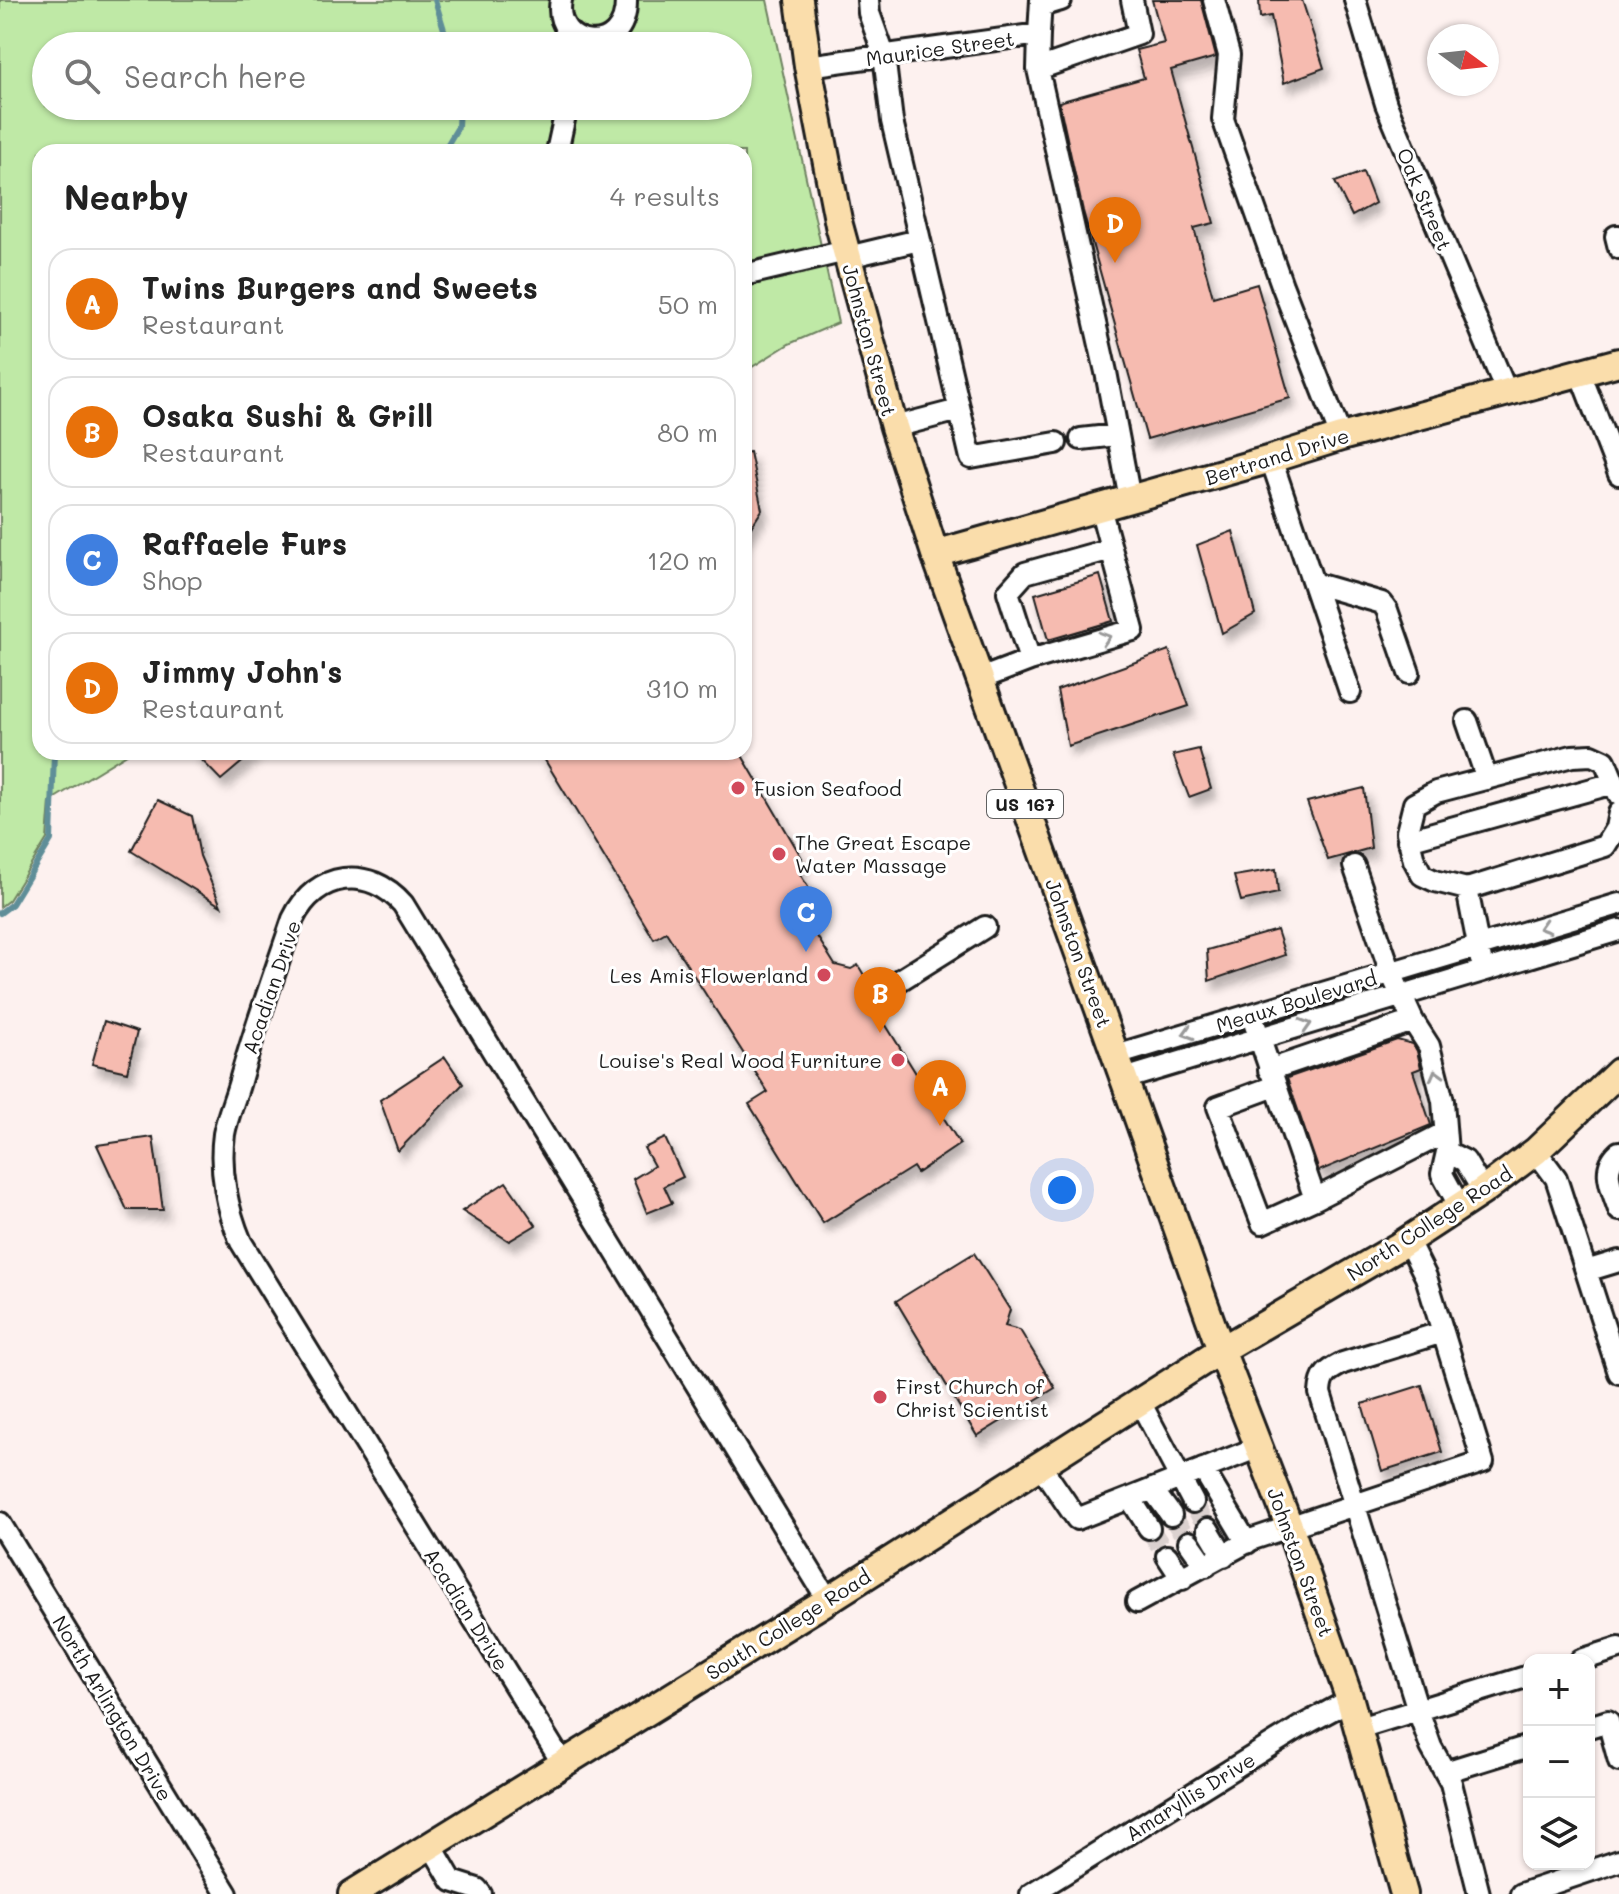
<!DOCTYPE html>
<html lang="en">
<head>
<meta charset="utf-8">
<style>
  :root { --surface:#fff; --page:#f2f2f2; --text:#222; --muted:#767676; --line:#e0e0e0; --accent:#0b8043 }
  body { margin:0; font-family:Mali,sans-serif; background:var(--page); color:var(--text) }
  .controls { position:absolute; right:24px; bottom:24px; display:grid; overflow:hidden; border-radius:16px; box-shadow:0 2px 6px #0004 }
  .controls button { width:72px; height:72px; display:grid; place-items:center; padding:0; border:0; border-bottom:2px solid var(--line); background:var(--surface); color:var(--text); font:40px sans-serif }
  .compass { position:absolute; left:1427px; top:24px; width:72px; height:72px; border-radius:50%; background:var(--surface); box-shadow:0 2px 6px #0004; rotate:105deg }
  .you { position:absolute; left:1062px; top:1190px; width:28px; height:28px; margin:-20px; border:6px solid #fff; border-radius:50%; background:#1a73e8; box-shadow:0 0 0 12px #1a73e833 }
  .badge { display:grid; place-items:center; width:52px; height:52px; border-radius:50%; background:var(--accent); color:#fff; font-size:26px; font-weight:700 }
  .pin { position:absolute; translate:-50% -66px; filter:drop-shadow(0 2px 4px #0008) }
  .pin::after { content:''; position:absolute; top:42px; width:28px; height:24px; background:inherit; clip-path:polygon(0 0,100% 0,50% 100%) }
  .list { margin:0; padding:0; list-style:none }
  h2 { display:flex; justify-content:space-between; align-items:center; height:104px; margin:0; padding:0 32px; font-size:34px }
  h2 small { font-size:26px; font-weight:400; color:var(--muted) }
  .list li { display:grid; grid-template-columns:52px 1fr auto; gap:24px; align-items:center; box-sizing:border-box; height:112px; margin:0 16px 16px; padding:0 16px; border:2px solid var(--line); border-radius:24px }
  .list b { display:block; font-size:30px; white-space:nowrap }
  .list p { margin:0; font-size:26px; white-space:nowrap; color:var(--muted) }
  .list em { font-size:26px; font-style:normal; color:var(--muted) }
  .icon { flex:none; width:44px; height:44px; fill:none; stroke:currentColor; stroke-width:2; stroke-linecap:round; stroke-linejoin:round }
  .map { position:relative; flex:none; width:1619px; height:1894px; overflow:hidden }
  .search { position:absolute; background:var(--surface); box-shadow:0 2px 6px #0004; left:32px; top:32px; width:720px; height:88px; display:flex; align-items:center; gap:20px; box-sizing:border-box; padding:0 28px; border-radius:44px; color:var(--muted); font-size:30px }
  .panel { position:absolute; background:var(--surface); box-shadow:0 2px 6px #0004; left:32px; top:144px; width:720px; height:616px; border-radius:24px }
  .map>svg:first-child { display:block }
  .green { fill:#bfe9a6; stroke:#6e8261; stroke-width:2; fill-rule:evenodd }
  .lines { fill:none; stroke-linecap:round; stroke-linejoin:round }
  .stream { stroke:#5f8e98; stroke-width:6 }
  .building { fill:#f6bbb0; stroke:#1c1c1c; stroke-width:2; filter:url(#shadow) }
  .minor-tunnel { stroke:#dbd1cf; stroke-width:20; stroke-dasharray:20 10; stroke-linecap:butt }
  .minor-casing { stroke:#1c1c1c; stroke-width:26 }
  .major-casing { stroke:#1c1c1c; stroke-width:32 }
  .minor { stroke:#fff; stroke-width:20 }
  .major { stroke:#faddab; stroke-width:26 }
  .oneway { stroke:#999 }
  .poi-dot { fill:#d1495b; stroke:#fff; stroke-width:3 }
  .labels { text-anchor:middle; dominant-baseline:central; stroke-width:6; stroke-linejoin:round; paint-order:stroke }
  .shield { fill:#fff; stroke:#606060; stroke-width:2 }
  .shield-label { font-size:18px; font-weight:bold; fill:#1c1c1c }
  .street-label { font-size:20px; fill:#1c1c1c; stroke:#fff }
  .poi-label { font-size:20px; fill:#1c1c1c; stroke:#fff; text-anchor:start }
</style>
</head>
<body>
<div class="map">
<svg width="1619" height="1894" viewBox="0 0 1619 1894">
  <defs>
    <filter id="shadow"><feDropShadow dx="5" dy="9" stdDeviation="4" flood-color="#0004"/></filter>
  </defs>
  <rect width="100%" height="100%" fill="#fdf1ef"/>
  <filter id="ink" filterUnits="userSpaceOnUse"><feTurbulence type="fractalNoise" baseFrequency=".0125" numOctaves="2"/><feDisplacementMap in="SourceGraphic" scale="16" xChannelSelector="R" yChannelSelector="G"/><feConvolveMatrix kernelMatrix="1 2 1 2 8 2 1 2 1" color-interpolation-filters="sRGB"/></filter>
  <g filter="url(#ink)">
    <!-- green -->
    <path class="green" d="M0,0H767L838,323L789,344L744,372V152H40V752H130L50,801L47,839L9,900L0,907ZM46,46H738V106H46Z"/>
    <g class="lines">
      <!-- stream -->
      <path class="stream" d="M435,0L449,46
        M443,152L458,127L459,106
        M0,913L12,904L51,840L54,752"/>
    </g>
    <!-- building -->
    <path class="building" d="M1152,0H1201L1216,57L1171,70L1214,223L1194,228L1213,297L1257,284L1290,398L1147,439L1083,211L1059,102L1144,78L1136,50L1164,43Z
      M1259,0H1302L1324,68L1284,83L1271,16L1260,18Z
      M1363,172L1375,203L1352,216L1335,182Z
      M750,452L762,510L744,538V453Z
      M1233,531L1255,614L1222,633L1197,545Z
      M1100,575L1113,621L1048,640L1035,594Z
      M1169,650L1189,706L1068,746L1057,690Z
      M1199,749L1211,789L1189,797L1173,755Z
      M194,752H254L221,780Z
      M540,752H740L802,858L800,874L808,887L803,914L835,965L851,969L858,965L880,1002L874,1006L960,1144L917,1173L913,1167L823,1223L749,1104L768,1092L666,932L654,939Z
      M1364,788L1371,848L1328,860L1307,802Z
      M158,800L192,816L200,856L221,906L131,851Z
      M1276,869L1278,893L1241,901L1234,876Z
      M1277,930L1285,955L1209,981L1207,950Z
      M104,1021L137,1032L127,1072L92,1064Z
      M1397,1040L1413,1044L1417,1051L1421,1068L1413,1071L1431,1125L1319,1171L1287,1078Z
      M445,1057L463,1084L398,1151L380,1100Z
      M153,1137L163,1210H127L97,1145Z
      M665,1138L683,1177L664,1186L672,1203L647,1213L633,1179L654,1166L644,1148Z
      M506,1182L536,1225L509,1241L462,1211Z
      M974,1253L1010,1310L1005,1326L1020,1330L1055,1388L977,1436L896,1301Z
      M1422,1385L1442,1452L1382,1471L1362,1404Z"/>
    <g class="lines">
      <!-- minor-tunnel -->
      <path class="minor-tunnel" d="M1193,1502L1208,1529
        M1171,1515L1189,1542
        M1149,1528L1167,1556"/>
      <!-- minor casing -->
      <g class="minor-casing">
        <path id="minor" d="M561,0C551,49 627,62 626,0
          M868,0L869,13L884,55L892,121L971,458L1056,443
          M1214,0L1229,55L1223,119L1282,285L1341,437
          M1355,0L1386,104L1507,393
          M1041,6L1061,0
          M1039,34L1038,69L1106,372L1130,499
          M808,66L1039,34L1041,0
          M1038,69L1139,34L1132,0
          M557,152L567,106
          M1619,236H1616L1619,248
          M848,257L919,240
          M744,275L846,251
          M1580,373L1619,474
          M894,427L959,410
          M1081,439L1117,435
          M1271,459L1350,692
          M1313,583L1382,603L1387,610L1409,673
          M1008,592L1025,573L1111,549
          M1030,660L1133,630L1100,507
          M980,679L1030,660L1008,592
          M1467,721L1487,779
          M1619,795L1605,761L1592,755L1572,756L1436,792L1414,804L1407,832L1414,860L1422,875L1435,881L1467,889L1605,846L1616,828L1619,813
          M1408,840L1614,783
          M1354,866L1391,973L1413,1021L1429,1046L1443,1101L1447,1152L1442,1174L1460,1207
          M1467,889L1481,960
          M889,987L985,927
          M1255,1025L1315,1199L1444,1133
          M1116,1055L1619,904
          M1269,1070L1413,1021
          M1124,1079L1619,930
          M1275,1086L1218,1107L1262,1223L1315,1199
          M1536,1151L1556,1178L1619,1373
          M1447,1152L1465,1161L1483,1191
          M1619,1152C1600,1169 1612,1188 1619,1210
          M1586,1271L1619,1261
          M1443,1332L1343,1363C1327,1371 1321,1375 1320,1393L1418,1710L1431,1747L1451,1783L1479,1894
          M1140,1402L1193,1502
          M1040,1465L1077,1519L1259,1447
          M1203,1469L1247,1543
          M1152,1489L1171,1515
          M1130,1498L1149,1528
          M0,1523L227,1894
          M1208,1529L1224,1556
          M1189,1542L1206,1566
          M1167,1556L1182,1579
          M1137,1602L1253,1539L1483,1462L1426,1277L1408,1241
          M1581,1660L1619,1648
          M1589,1727L1608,1721L1619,1761
          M1359,1728L1529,1676
          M563,1764L241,1242C227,1209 219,1170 224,1134C227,1117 235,1099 240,1081C255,1027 275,973 293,919C316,871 369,865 403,904L828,1600
          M1445,1772L1529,1746
          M431,1845L452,1881L477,1889L481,1894
          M1031,1894L1300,1727L1350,1700
          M1521,1894L1619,1861"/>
      </g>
      <!-- major casing -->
      <g class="major-casing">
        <path id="major" d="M799,0L808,66L839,225L894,427L935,554L1124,1079L1221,1350L1290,1528L1350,1700L1404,1894
          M935,554L1271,459L1341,437L1619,362
          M352,1894L828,1600L1221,1350L1399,1246L1483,1191L1536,1151L1619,1072"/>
      </g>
      <!-- minor -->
      <use href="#minor" class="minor"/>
      <!-- major -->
      <use href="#major" class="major"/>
    </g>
    <!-- one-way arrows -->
    <defs><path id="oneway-chevron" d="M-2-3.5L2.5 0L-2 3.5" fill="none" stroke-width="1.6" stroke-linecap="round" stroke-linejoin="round" transform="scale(2)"/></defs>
    <g class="oneway">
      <use href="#oneway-chevron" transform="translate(1105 638) rotate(-17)"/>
      <use href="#oneway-chevron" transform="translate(1544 927) rotate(163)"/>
      <use href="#oneway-chevron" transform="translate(1306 1025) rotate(-17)"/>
      <use href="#oneway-chevron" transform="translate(1188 1033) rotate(163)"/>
      <use href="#oneway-chevron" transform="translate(1436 1075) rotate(-105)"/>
    </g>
  </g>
  <!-- markers -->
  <g class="poi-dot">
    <circle cx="738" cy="788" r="8"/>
    <circle cx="779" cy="854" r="8"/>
    <circle cx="824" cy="975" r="8"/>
    <circle cx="898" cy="1060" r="8"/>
    <circle cx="880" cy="1397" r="8"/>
  </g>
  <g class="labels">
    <!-- shield labels -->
    <rect class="shield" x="987" y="790" width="76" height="28" rx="6"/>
    <g class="shield-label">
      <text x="1025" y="804">US 167</text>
    </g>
    <!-- street labels -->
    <g class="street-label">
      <text transform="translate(940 48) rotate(-8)">Maurice Street</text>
      <text transform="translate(1425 199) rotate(67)">Oak Street</text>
      <text transform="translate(870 340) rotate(75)">Johnston Street</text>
      <text transform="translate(1277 456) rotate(-17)">Bertrand Drive</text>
      <text transform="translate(1079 953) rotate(70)">Johnston Street</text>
      <text transform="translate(271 987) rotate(-71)">Acadian Drive</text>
      <text transform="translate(1296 1001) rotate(-17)">Meaux Boulevard</text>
      <text transform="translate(1429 1223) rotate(-33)">North College Road</text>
      <text transform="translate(1301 1562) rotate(70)">Johnston Street</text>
      <text transform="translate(467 1609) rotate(58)">Acadian Drive</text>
      <text transform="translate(788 1624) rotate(-32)">South College Road</text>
      <text transform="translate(113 1708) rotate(59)">North Arlington Drive</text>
      <text transform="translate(1190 1796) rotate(-32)">Amaryllis Drive</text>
    </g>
    <!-- poi labels -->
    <g class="poi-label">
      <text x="754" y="788">Fusion Seafood</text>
      <text x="795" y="842">The Great Escape<tspan x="795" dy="23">Water Massage</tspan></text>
      <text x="808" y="975" text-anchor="end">Les Amis Flowerland</text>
      <text x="882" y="1060" text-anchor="end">Louise's Real Wood Furniture</text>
      <text x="896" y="1386">First Church of<tspan x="896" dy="23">Christ Scientist</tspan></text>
    </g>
  </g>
</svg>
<div class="controls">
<button>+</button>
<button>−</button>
<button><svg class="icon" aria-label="layers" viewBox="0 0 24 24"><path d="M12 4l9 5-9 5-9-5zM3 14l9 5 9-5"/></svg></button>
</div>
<svg class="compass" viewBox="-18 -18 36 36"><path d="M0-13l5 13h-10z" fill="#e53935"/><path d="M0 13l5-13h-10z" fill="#767676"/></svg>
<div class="you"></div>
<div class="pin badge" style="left:940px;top:1126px;background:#e8710a">A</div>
<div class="pin badge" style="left:880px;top:1033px;background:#e8710a">B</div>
<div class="pin badge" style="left:806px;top:952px;background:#3f7fe0">C</div>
<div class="pin badge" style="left:1115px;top:263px;background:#e8710a">D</div>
<div class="search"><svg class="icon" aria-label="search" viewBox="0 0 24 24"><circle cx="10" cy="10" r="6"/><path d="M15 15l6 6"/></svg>Search here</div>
<section class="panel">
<h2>Nearby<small>4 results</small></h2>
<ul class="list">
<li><span class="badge" style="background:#e8710a">A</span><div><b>Twins Burgers and Sweets</b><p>Restaurant</p></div><em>50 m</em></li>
<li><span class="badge" style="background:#e8710a">B</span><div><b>Osaka Sushi &amp; Grill</b><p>Restaurant</p></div><em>80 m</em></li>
<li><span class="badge" style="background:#3f7fe0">C</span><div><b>Raffaele Furs</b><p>Shop</p></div><em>120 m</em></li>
<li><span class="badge" style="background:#e8710a">D</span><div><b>Jimmy John's</b><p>Restaurant</p></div><em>310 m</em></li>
</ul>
</section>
</div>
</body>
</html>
